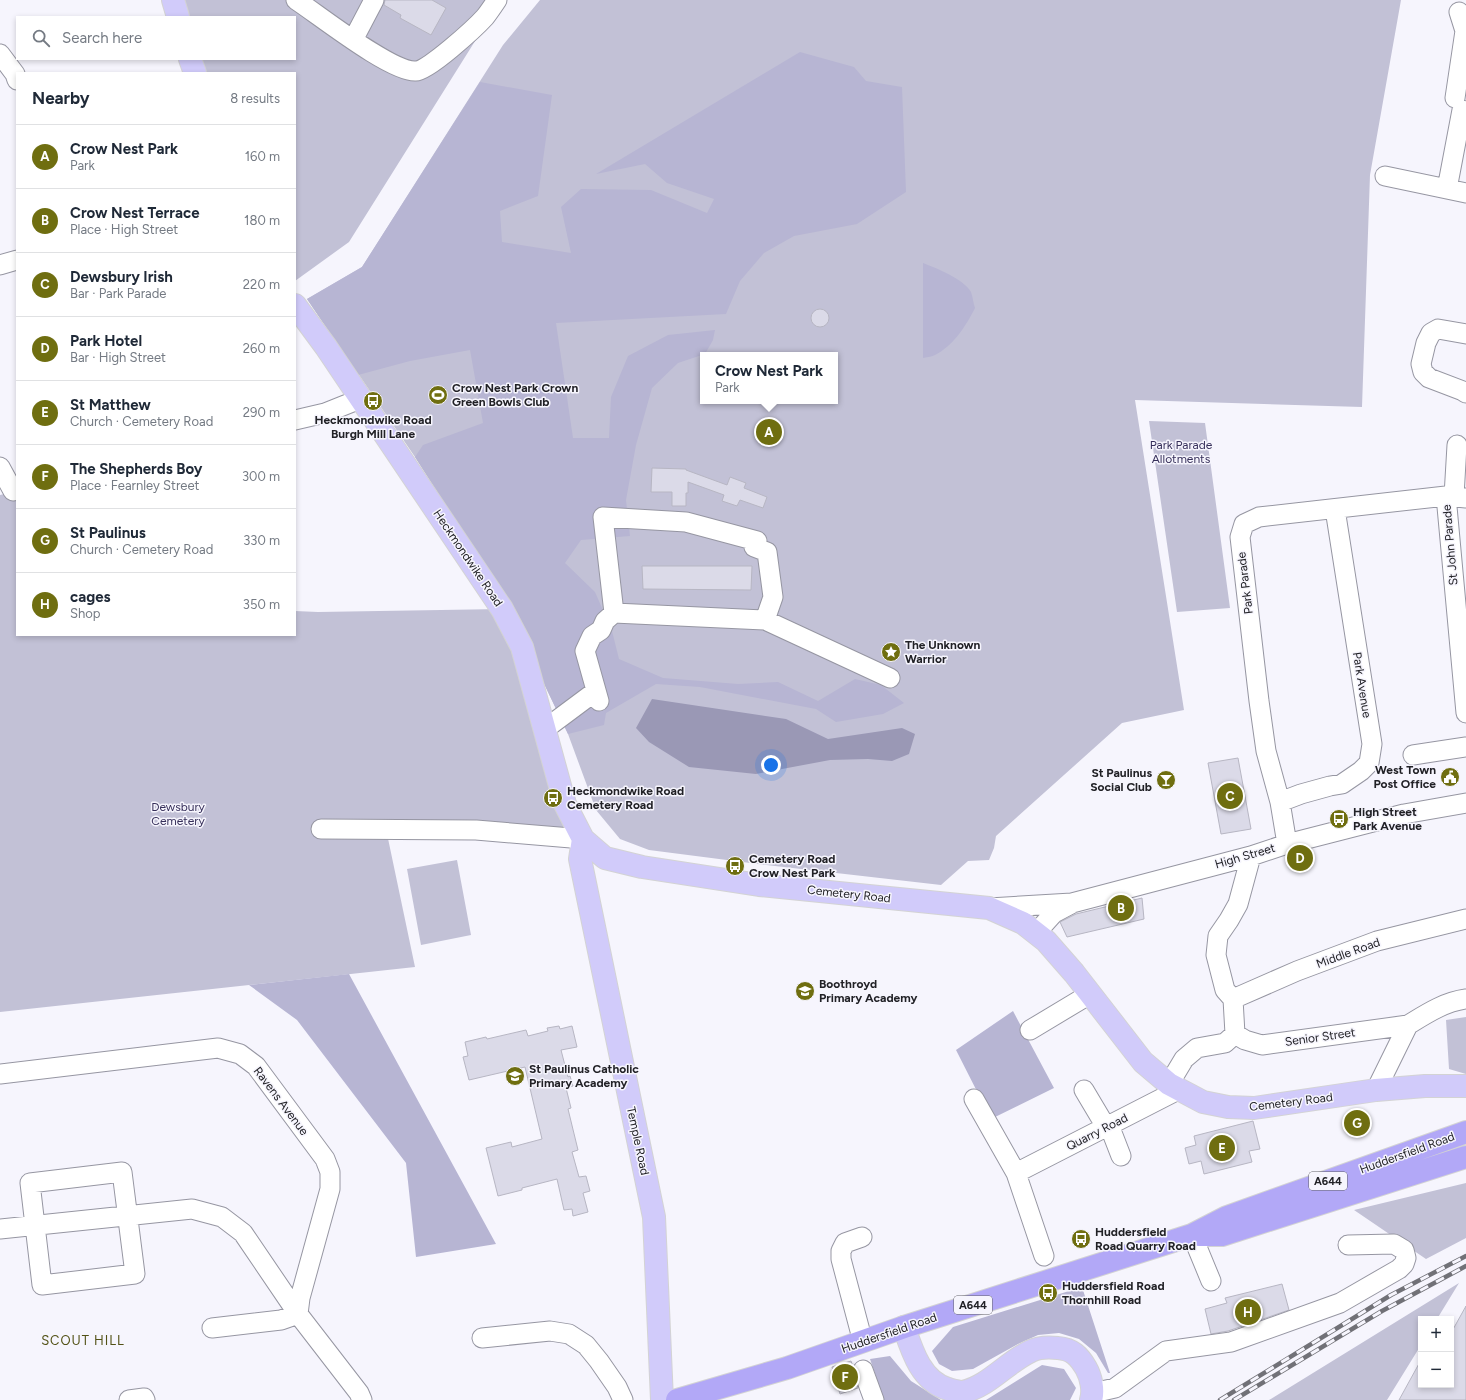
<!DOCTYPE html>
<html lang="en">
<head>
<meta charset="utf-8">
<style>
  :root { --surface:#fff; --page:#f2f2f3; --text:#1f2937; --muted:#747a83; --line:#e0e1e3; --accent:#6f6e10 }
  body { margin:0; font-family:Figtree,sans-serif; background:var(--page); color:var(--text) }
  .controls { position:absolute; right:12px; bottom:12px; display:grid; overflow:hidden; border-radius:0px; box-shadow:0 2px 6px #0003 }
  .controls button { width:36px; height:36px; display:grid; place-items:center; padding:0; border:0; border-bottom:1px solid var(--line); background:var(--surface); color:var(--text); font:20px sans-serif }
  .you { position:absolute; left:771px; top:765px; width:14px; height:14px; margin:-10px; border:3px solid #fff; border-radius:50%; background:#1a73e8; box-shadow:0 0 0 6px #1a73e833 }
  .badge { display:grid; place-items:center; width:26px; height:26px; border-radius:50%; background:var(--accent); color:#fff; font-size:13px; font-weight:700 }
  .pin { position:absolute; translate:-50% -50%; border:2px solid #fff; box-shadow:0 1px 4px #0006 }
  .popup { position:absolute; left:700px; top:352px; width:138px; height:52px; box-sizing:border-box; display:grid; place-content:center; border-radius:0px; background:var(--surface); filter:drop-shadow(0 1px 3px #0005); font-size:13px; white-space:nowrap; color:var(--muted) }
  .popup b { font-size:15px; color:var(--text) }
  .popup::after { content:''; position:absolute; left:50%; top:100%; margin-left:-8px; border:8px solid transparent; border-top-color:var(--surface) }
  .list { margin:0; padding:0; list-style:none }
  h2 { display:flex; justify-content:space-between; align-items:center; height:52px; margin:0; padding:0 16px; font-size:17px }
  h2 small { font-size:13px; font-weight:400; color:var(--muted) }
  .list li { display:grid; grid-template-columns:26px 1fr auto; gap:12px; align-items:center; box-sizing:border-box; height:64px; padding:0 16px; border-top:1px solid var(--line) }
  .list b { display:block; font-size:15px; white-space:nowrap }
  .list p { margin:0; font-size:13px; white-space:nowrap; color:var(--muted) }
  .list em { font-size:13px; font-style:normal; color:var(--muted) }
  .icon { flex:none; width:22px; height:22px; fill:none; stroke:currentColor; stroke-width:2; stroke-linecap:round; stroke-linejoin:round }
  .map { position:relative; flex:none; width:1466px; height:1400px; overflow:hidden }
  .search { position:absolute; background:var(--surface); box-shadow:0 2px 6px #0003; left:16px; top:16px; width:280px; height:44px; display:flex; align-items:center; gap:10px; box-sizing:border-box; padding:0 14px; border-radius:0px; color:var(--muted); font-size:15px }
  .panel { position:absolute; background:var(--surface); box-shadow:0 2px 6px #0003; left:16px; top:72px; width:280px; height:564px; border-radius:0px }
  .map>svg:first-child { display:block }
  .green { fill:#c2c1d6; fill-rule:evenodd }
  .forest { fill:#b7b5d3 }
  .water { fill:#9a98b5 }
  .building { fill:#dbdae8; stroke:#b7b6c3 }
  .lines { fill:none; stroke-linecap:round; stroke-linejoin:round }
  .minor-casing { stroke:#9696a2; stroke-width:21 }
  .major-casing { stroke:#d3d3d4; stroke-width:24 }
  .highway-casing { stroke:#d3d3d4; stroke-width:24 }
  .minor { stroke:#fff; stroke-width:19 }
  .major { stroke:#d1cbfa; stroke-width:22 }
  .highway { stroke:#b2a8f7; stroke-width:22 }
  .rail-casing { stroke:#717177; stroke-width:4.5 }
  .rail { stroke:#f6f5fd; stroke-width:3; stroke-dasharray:9; stroke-linecap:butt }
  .labels { text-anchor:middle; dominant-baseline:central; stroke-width:3; stroke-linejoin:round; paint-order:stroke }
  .shield { fill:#f6f5fd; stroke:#616166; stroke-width:1 }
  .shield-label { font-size:11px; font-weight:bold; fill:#212126 }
  .poi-label { font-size:12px; font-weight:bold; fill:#212126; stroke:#f6f5fd; text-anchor:start }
  .park-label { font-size:12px; fill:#362f5a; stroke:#f6f5fd }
  .street-label { font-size:12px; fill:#212126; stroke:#f6f5fd }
  .neighbourhood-label { font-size:13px; letter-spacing:1px; fill:#525115; stroke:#f6f5fd }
</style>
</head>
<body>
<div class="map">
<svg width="1466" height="1400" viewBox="0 0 1466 1400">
  <rect width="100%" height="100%" fill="#f6f5fd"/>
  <!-- green -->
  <path class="green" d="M173,0H507L482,30L349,242L295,281V73H195L190,59H295V17H178Z
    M540,0H1401L1370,175L1362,407L1135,400L1184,710L1122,723L996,836L994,848L989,860L968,861L941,885L758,864L649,850L620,839L596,810L568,734L499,589L415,457L307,299L362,267L503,45ZM703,355H835V401H703Z
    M1149,421L1205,423L1230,608L1177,612Z
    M17,491V635H295V611L318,612L502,609L583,839L386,829L415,967L0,1012V495Z
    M457,860L471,935L421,945L407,869Z
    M1466,1017V1074L1449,1069L1446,1020Z
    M1466,1183V1238L1426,1259L1354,1210Z
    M1459,1283L1437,1319H1421V1345L1387,1400H1269Z"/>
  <!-- forest -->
  <path class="forest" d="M800,52L854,67L866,81L902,87L906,192L857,224L794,236L764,253L740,281L726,314L556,323L573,438H609L611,397L628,356L668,335L715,330L713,340L705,354L678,363L652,388L636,445L626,500L630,536L581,540L565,563L595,592L612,631L619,659L663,678L738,684L778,682L818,701L855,679L881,685L904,703L883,714L836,722L816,709L700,687L656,684L606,713L604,725L568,734L499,589L415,457L423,445L483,423L470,350L410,361L358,375L307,299L362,267L480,82L552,95L538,196L500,211L502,242L571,253L561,207L581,189L651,190L707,213L714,199L667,183L645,164L596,174Z
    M923,263C936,268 964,279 971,292C973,297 973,303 975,308C966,326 953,346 935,355C931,357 926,357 923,358Z
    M349,974L496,1244L416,1257L406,1163L297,1020L249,985Z
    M1013,1011L1054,1088L991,1119L956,1050Z
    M1082,1287L1110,1373H1108L1096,1353L1079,1339L1059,1333L1038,1335L1018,1344L973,1369L952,1371L939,1364L932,1351L953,1327Z
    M890,1356L911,1381L941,1400H884L870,1359Z
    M1042,1365L1064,1369L1076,1388L1070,1400H986Z"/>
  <!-- water -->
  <path class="water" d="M652,699L786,719L828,739L902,728L915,734L909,754L892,761L868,759L830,760L756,774L689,767L649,742L636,728Z"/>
  <!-- building -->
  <path class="building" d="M385,0H432L446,8L431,35L400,18L401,15L384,5Z
    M811 318a9 9 0 1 1 18 0a9 9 0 1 1-18 0Z
    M652,468L686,469V470L727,485L730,477L746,483L744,488L767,497L763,508L740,500L737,506L722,501L724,495L688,482V493H686V506H672V492H651Z
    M642,566H752L751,590L643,589Z
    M1238,758L1251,829L1221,834L1208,763Z
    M1142,898L1144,919L1067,937L1060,922L1076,914Z
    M559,1026L560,1029L572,1026L577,1047L561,1050L568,1077L570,1076L573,1086L566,1088L571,1108L568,1109L578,1150L572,1152L579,1177L586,1176L590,1191L583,1193L588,1212L573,1216L572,1209L564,1210L557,1179L522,1188V1190L498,1196L486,1148L511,1142L512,1147L542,1139L525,1067L469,1080L463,1057L468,1056L465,1042L486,1037L487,1039L526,1030L528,1036L548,1031L547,1028Z
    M1253,1121L1260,1149L1249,1151L1252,1162L1204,1174L1201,1161L1189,1164L1185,1148L1196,1145L1194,1136Z
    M1282,1284L1289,1310L1228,1331L1211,1334L1205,1309L1227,1303L1225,1298Z
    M1466,1306V1400H1399L1421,1360V1385H1451V1333Z
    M851,1361L853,1367V1374L858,1388L840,1394L832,1367Z"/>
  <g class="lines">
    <!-- minor casing -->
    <g class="minor-casing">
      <path id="minor" d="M296,0C319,15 392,73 416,71C428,71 475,28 485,17C489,12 493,6 497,0
        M353,40L374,0
        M0,54L15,74L17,80
        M1455,98L1465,31L1459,12
        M1385,176L1466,193
        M1447,189L1462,110
        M0,265L17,260
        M1466,334L1438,329L1431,333L1426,343L1421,364L1423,372L1429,378L1463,391L1466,393
        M295,420L325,413L360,399
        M0,467L13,491
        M1446,496L1466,713
        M1454,496L1457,445
        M754,547L767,552L773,597L765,620L614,613L603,517L686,522L757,541
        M765,620L890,678
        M599,701L585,651L592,636L601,630L605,621L614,613
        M545,729L596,691
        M1413,755L1466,747
        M1280,802L1301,794L1330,786L1342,784L1361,771L1369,763L1372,744L1335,509
        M321,829L476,830L583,839
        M1287,844L1280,802L1266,751L1259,701L1240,537L1244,524L1259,517L1446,496L1466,498
        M989,908L1072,903L1251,856L1287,844L1404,814L1466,803
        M1036,933L1054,913L1071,904
        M1233,999L1297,971L1377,941L1466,919
        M1030,1030L1090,994
        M1235,1034L1245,1040L1262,1045L1408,1025C1426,1014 1444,1002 1466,999
        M0,1074L218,1048L240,1054L256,1066L325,1159L330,1172V1189L300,1298L298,1314L281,1320L212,1328
        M1169,1084L1184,1059L1197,1048L1225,1043L1235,1034L1233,999L1225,990L1216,955L1218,936L1229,920L1238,904L1251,856
        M1084,1090L1106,1127
        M1376,1090L1408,1025
        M974,1099L1016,1173L1044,1256
        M1109,1125L1121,1156
        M122,1172L135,1274L42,1285L30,1183Z
        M1016,1173L1178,1090
        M0,1229L192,1209L222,1217L243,1233L298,1314L359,1393L362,1400
        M1192,1235L1211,1281
        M862,1237L845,1243L841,1251V1259L863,1342
        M482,1338L550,1331L569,1334L586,1345L599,1361L617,1387L623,1400
        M863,1370L874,1400
        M1093,1393L1115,1388L1166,1351L1231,1342L1340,1303L1399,1269L1404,1264L1406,1258L1404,1250L1394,1244L1348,1245
        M129,1400L144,1398L145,1400"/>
    </g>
    <!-- major casing -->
    <g class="major-casing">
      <path id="major" d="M173,0L178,17
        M190,59L195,73
        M295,305L326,347L502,609L522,647L565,804L583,839L605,858L642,867L759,885L989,908L1023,923L1046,941L1074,973L1143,1062L1169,1084L1203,1102L1228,1107L1254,1108L1376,1090L1425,1086H1466
        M583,839L580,859L654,1217L662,1400
        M904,1327C912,1351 921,1381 948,1389C952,1390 959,1392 963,1392C989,1386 1007,1362 1031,1351C1039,1347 1049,1347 1058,1348C1072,1349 1079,1356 1086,1368C1091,1377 1094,1390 1091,1400"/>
    </g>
    <!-- highway casing -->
    <g class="highway-casing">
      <path id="highway" d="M1199,1235H1222L1466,1157
        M677,1400L787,1368L904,1327L1192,1235L1227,1217L1466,1132"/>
    </g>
    <!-- minor -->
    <use href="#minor" class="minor"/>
    <!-- major -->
    <use href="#major" class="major"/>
    <!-- highway -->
    <use href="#highway" class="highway"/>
    <!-- rail casing -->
    <g class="rail-casing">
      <path id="rail" d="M1220,1400L1391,1295L1466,1256
        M1234,1400L1382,1311L1466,1266"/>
    </g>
    <!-- rail -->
    <use href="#rail" class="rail"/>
  </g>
  <!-- icons -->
  <defs>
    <g id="stadium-disc" transform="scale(1)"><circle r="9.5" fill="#6f6e10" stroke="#f6f5fd"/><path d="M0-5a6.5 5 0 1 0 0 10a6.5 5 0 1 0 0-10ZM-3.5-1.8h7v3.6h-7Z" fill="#fff"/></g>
    <g id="bus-disc" transform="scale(1)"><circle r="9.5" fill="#6f6e10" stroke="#f6f5fd"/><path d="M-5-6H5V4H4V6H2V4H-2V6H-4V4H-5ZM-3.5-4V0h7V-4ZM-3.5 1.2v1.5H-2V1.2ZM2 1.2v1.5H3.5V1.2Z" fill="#fff"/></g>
    <g id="sight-disc" transform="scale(1)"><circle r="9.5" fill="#6f6e10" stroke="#f6f5fd"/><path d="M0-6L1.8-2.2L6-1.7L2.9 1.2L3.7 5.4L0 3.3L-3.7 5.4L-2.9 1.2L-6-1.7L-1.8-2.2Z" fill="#fff"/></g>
    <g id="civic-disc" transform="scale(1)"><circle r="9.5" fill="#6f6e10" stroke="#f6f5fd"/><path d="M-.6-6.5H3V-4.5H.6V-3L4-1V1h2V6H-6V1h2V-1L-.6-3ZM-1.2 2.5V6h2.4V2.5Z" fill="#fff"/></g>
    <g id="bar-disc" transform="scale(1)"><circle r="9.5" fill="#6f6e10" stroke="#f6f5fd"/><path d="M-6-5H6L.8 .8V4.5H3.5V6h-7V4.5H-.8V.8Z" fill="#fff"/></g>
    <g id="school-disc" transform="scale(1)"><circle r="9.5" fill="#6f6e10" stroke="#f6f5fd"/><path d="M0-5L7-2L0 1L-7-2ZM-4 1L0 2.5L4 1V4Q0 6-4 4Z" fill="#fff"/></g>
  </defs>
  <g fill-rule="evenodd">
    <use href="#stadium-disc" x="438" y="395"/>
    <use href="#bus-disc" x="373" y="401"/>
    <use href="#sight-disc" x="891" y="652"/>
    <use href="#civic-disc" x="1450" y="777"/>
    <use href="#bar-disc" x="1166" y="780"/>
    <use href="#bus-disc" x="553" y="798"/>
    <use href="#bus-disc" x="1339" y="819"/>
    <use href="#bus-disc" x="735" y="866"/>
    <use href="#school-disc" x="805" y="991"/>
    <use href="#school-disc" x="515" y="1076"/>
    <use href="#bus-disc" x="1081" y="1239"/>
    <use href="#bus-disc" x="1048" y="1293"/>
  </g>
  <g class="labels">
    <!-- shield labels -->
    <g class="shield">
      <rect x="1309" y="1172" width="38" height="18" rx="3"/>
      <rect x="954" y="1296" width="38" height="18" rx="3"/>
    </g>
    <g class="shield-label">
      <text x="1328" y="1181">A644</text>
      <text x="973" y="1305">A644</text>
    </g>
    <!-- poi labels -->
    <g class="poi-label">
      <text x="452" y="388">Crow Nest Park Crown<tspan x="452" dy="14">Green Bowls Club</tspan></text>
      <text x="373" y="420" text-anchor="middle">Heckmondwike Road<tspan x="373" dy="14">Burgh Mill Lane</tspan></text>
      <text x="905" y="645">The Unknown<tspan x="905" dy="14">Warrior</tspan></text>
      <text x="1436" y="770" text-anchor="end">West Town<tspan x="1436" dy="14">Post Office</tspan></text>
      <text x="1152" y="773" text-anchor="end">St Paulinus<tspan x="1152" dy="14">Social Club</tspan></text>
      <text x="567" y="791">Heckmondwike Road<tspan x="567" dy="14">Cemetery Road</tspan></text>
      <text x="1353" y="812">High Street<tspan x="1353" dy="14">Park Avenue</tspan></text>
      <text x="749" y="859">Cemetery Road<tspan x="749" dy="14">Crow Nest Park</tspan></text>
      <text x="819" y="984">Boothroyd<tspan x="819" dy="14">Primary Academy</tspan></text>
      <text x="529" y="1069">St Paulinus Catholic<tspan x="529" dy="14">Primary Academy</tspan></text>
      <text x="1095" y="1232">Huddersfield<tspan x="1095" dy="14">Road Quarry Road</tspan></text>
      <text x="1062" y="1286">Huddersfield Road<tspan x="1062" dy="14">Thornhill Road</tspan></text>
    </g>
    <!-- park labels -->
    <g class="park-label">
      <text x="1181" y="445">Park Parade<tspan x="1181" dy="14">Allotments</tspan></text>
      <text x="178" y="807">Dewsbury<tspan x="178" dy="14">Cemetery</tspan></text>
    </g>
    <!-- street labels -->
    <g class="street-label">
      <text transform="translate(1450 545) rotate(-95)">St John Parade</text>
      <text transform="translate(468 558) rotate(56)">Heckmondwike Road</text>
      <text transform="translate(1245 583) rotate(-97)">Park Parade</text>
      <text transform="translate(1362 685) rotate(81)">Park Avenue</text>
      <text transform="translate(1245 856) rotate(-16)">High Street</text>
      <text transform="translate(849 894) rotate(6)">Cemetery Road</text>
      <text transform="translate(1348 953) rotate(-20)">Middle Road</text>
      <text transform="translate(1320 1037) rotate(-8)">Senior Street</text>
      <text transform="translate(281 1101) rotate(53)">Ravens Avenue</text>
      <text transform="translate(1291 1102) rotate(-7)">Cemetery Road</text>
      <text transform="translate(1097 1132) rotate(-27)">Quarry Road</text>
      <text transform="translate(638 1141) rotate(78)">Temple Road</text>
      <text transform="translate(1407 1153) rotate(-20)">Huddersfield Road</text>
      <text transform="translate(889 1333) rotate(-19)">Huddersfield Road</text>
    </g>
    <!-- neighbourhood labels -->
    <g class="neighbourhood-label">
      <text x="83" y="1340">SCOUT HILL</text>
    </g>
  </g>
</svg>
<div class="controls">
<button>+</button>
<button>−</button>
</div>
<div class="you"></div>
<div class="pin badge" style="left:769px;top:432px">A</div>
<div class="popup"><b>Crow Nest Park</b>Park</div>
<div class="pin badge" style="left:1121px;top:908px">B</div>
<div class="pin badge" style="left:1230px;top:796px">C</div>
<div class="pin badge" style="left:1300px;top:858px">D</div>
<div class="pin badge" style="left:1222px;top:1148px">E</div>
<div class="pin badge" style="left:845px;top:1377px">F</div>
<div class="pin badge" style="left:1357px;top:1123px">G</div>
<div class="pin badge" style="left:1248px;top:1312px">H</div>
<div class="search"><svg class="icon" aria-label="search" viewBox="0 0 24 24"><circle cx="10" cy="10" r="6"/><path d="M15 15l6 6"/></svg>Search here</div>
<section class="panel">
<h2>Nearby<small>8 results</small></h2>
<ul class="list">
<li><span class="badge">A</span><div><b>Crow Nest Park</b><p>Park</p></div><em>160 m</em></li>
<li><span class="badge">B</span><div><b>Crow Nest Terrace</b><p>Place · High Street</p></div><em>180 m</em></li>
<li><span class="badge">C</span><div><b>Dewsbury Irish</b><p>Bar · Park Parade</p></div><em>220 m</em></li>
<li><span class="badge">D</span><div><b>Park Hotel</b><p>Bar · High Street</p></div><em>260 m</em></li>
<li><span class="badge">E</span><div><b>St Matthew</b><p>Church · Cemetery Road</p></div><em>290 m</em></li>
<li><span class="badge">F</span><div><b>The Shepherds Boy</b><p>Place · Fearnley Street</p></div><em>300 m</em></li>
<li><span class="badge">G</span><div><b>St Paulinus</b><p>Church · Cemetery Road</p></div><em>330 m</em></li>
<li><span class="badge">H</span><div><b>cages</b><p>Shop</p></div><em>350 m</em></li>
</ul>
</section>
</div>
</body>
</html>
